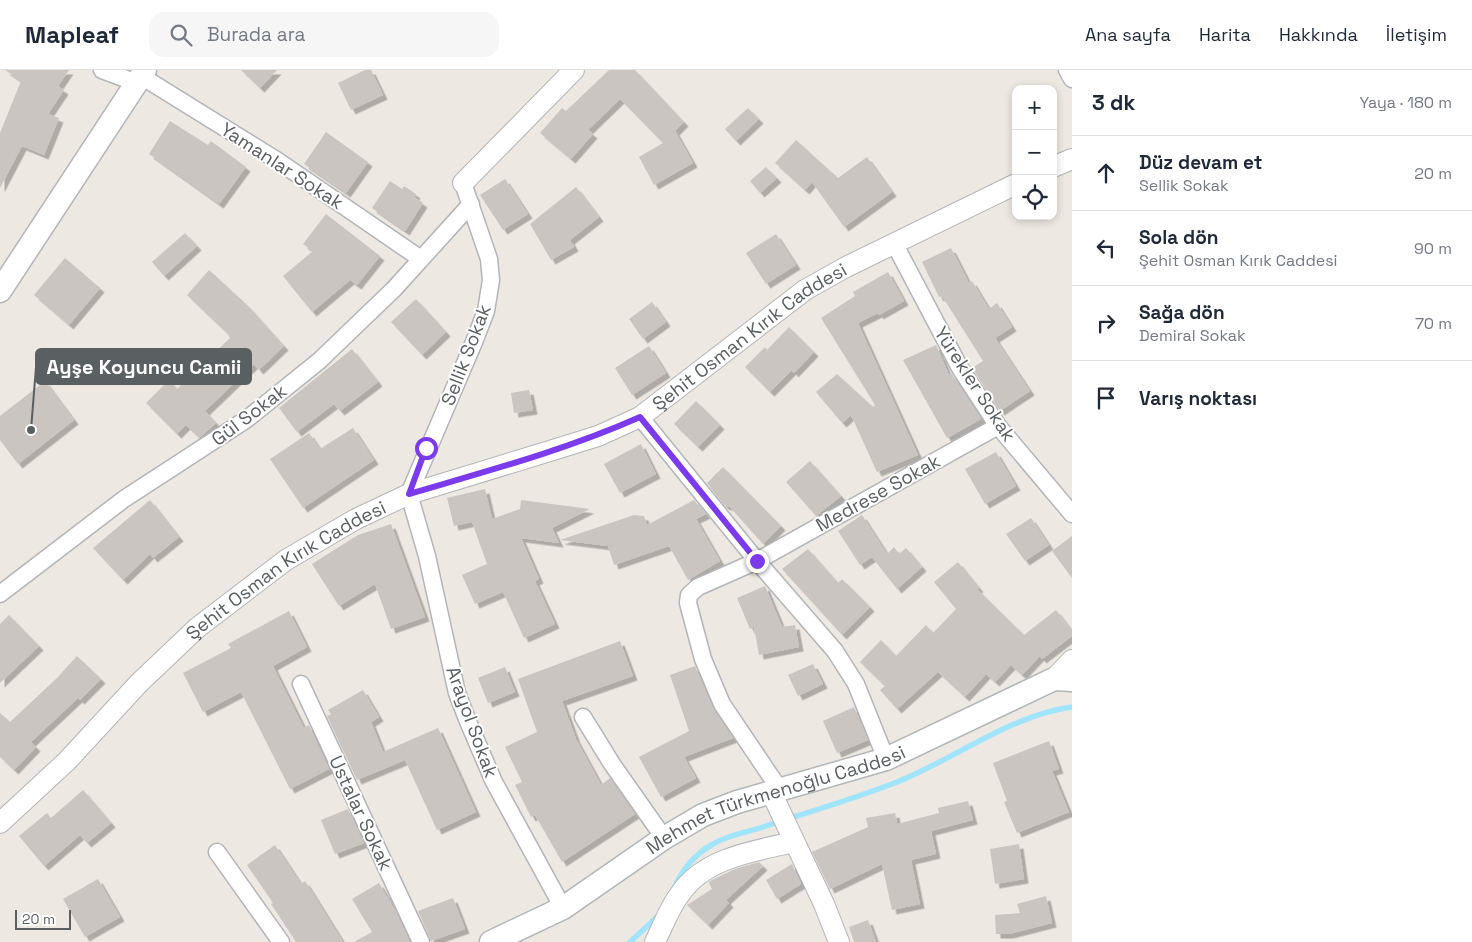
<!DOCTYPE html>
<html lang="tr">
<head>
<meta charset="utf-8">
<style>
  :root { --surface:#fff; --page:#f6f6f7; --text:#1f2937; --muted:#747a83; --line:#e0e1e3 }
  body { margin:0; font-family:"Space Grotesk",sans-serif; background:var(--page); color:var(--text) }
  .controls { position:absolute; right:15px; top:15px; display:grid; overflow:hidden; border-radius:10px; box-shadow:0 2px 8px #0003 }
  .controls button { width:45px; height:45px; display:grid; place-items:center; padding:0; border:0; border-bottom:1px solid var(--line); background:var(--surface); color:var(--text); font:25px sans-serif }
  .scale { position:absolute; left:15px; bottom:12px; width:56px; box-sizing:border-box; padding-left:5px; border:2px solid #5a5f62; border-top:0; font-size:14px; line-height:18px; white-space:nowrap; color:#5a5f62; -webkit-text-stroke:4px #fff; paint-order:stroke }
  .stop { position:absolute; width:15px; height:15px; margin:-11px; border:4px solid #7c3aed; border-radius:50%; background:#fff }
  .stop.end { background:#7c3aed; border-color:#fff; box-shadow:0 1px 5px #0008 }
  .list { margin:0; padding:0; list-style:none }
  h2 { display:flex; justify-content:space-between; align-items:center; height:65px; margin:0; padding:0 20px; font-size:21px }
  h2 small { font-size:16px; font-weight:400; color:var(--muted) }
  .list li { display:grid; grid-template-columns:32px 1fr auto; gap:15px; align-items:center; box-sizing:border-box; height:75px; padding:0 20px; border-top:1px solid var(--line) }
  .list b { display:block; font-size:19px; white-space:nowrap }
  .list p { margin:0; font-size:16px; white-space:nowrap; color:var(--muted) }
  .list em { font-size:16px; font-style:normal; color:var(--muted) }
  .icon { flex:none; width:28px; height:28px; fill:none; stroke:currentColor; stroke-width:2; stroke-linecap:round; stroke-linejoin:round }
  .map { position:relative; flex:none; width:1072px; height:872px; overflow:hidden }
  header { display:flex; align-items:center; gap:30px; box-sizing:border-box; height:70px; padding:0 25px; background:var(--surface); border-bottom:1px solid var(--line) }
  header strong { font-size:24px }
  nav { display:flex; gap:28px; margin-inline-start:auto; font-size:18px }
  .search { width:350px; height:45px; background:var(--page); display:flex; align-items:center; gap:12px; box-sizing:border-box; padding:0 18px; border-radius:15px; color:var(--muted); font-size:19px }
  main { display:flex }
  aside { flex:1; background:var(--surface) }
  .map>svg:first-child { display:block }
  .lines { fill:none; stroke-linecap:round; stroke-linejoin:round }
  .stream { stroke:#a0e5fd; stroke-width:5.5 }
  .building { fill:#cac5c1; filter:url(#shadow) }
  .minor-casing { stroke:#b2b5b9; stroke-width:19 }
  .tertiary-casing { stroke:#b2b5b9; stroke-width:22 }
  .secondary-casing { stroke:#b1b6b9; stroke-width:25 }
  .minor { stroke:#fff; stroke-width:16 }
  .tertiary { stroke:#fff; stroke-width:20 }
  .secondary { stroke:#fff; stroke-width:22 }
  .route { stroke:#7c3aed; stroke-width:6 }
  .labels { text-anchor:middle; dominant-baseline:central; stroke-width:4; stroke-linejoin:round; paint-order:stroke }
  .street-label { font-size:19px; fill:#5a5f62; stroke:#fff }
  .leader { fill:none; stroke:#5a5f62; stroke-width:2 }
  .callout-dot { fill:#5a5f62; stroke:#fff; stroke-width:2 }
  .callout { fill:#5a5f62; stroke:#5a5f62; stroke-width:2 }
  .callout-label { font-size:20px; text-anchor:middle; font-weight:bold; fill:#fff }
</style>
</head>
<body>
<header>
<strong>Mapleaf</strong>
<div class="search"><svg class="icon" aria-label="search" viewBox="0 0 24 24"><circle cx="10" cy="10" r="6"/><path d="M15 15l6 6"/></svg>Burada ara</div>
<nav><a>Ana sayfa</a><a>Harita</a><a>Hakkında</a><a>İletişim</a></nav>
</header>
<main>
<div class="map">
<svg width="1072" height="872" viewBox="0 0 1072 872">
  <defs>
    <filter id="shadow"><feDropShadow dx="4.5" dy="4.5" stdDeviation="0" flood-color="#0004"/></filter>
  </defs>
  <rect width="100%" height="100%" fill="#ede8e1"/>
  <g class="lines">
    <!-- stream -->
    <path class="stream" d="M673,821C681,801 693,785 713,774C729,764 746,763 763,757C806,743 850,730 892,714C953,691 1007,646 1072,637
      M630,872L658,846"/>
  </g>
  <!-- building -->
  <path class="building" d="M5,0H69L58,16L64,20L48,44L59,48L44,85L22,76L0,118V63L21,11Z
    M241,0H277L260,18Z
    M365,0H371L383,25L351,40L338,13Z
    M609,0H635L684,52L675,61L693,93L654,115L639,87L663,73L620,29L588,60L593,64L571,89L540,63L562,38L566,41Z
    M748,38L759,49L736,71L725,59Z
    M170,51L208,75L211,71L246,97L219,134L149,84Z
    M326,62L368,92L346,123L304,94Z
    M796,70L838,108L867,87L892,122L844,157L812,112L805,120L775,93Z
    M766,97L777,108L760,123L750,111Z
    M505,109L528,144L503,160L480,125Z
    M390,111L402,119L404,116L416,124L414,127L423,133L405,161L372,138Z
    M576,117L599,147L570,170L574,177L551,190L530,154Z
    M326,144L380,186L357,215L350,210L312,242L283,206L313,181L303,174Z
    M185,163L197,176L164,206L152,192Z
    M776,164L796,195L766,214L746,183Z
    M951,178L969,213L972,211L989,239L997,233L1012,257L995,268L1030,321L1000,341L972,298L983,291L942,226L939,227L922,192Z
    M65,188L100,218L69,255L34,225Z
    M209,200L247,235L284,276L259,300L254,294L205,341L216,353L199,368L186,355L177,364L146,333L169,310L177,319L230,268L228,264L187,225Z
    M888,202L904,231L879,245L878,243L858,253L918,385L877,402L851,345L842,353L816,322L837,304L873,337L875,335L821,248L855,226L853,222Z
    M416,229L446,262L422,285L391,252Z
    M652,232L666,252L643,269L629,249Z
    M789,257L814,282L794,303L792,300L770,322L745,297L765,277L767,280Z
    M936,275L949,305L952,304L981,349L947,368L903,290Z
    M649,276L666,303L632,325L615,298Z
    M352,279L378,312L340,341L334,334L297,362L279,338Z
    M45,311L74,350L18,394L0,370V346Z
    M529,320L533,340L514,343L511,323Z
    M696,331L720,355L698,377L674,354Z
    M353,358L374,390L303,438L270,389L309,363L320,379Z
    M641,374L656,404L620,423L604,394Z
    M996,382L1016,416L985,434L965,399Z
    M810,391L841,426L816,446L786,412Z
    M723,397L781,456L763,474L730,437L724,435L707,413Z
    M485,419L492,449L520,439L521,430L590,439L552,458L559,473L521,468L539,509L535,511L555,554L524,568L503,522L475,534L462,505L487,494L472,452L454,456L447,428Z
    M150,430L179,467L153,488L150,484L123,510L93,478Z
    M694,430L706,444L696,449L720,491L688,510L669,476L614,495L608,476L560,470L634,445L644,446L647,455Z
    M862,445L887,484L894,477L899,484L906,478L922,497L897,519L872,487L860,495L838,461Z
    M1031,448L1049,475L1025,491L1006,464Z
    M391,454L425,547L391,559L375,514L339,536L312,494L358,465Z
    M1072,466V508L1052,481Z
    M808,479L838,513L842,509L870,537L842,565L782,499Z
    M958,492L979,518L977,519L1024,565L1056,540L1072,561V566L1042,589L1040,586L1022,605L1011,595L995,612L986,604L965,627L938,602L897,639L880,620L885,616L860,592L881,570L896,586L926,555L933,563L956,539L934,512Z
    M765,516L782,557L795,555L799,577L759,585L754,557L750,559L737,528Z
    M289,541L307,577L273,596L304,658L309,655L329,699L290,719L241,622L203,642L183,603L231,578L228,574Z
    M9,545L39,576L0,613V554Z
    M620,571L633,606L562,631L576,669L601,715L610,708L635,744L562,792L535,745L531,747L515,715L522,712L505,677L537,662L518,609Z
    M77,586L101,609L80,630L78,628L31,672L36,677L14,700L0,687V643L10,652L57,608Z
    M813,594L823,614L798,626L788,605Z
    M695,596L713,638L733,668L684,687L696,708L661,727L639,687L689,661L670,605Z
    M505,597L515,622L488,633L478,608Z
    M363,620L379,647L371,652L383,682L438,658L476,742L437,760L405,690L357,710L327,646L331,644L328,640Z
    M854,637L868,670L837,683L823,651Z
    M1049,671L1059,699L1052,701L1069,742L1017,763L1004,732L1007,731L993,693Z
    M83,720L111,753L87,773L80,765L44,796L19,766L47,743L51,748Z
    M968,731L973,750L931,761L936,784L911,790L920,834L892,840L882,794L830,819L812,782L868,757L866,748L895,743L897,754L939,743L938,738Z
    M348,739L364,773L335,784L321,750Z
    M1019,774L1024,809L995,814L990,779Z
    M275,775L301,814L305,811L343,872H296L271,834L273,833L247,795Z
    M759,792L763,796L726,830L729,833L708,855L687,835L712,819L709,813L710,811L735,799Z
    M792,794L801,814L777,829L766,810Z
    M98,809L120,847L85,867L63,829Z
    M379,813L396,842L410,872H354L372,862L352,829Z
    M1046,826L1052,853L1009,864H996L995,845L1020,843L1017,834Z
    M453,828L465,859L431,871L418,841Z
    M868,850L876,872H854L849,857Z"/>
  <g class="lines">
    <!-- minor casing -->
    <g class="minor-casing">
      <path id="minor" d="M102,0L137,13
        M1067,0L1072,9
        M141,6L278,91L421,189
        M463,113L489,189L491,210L486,241L474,272L409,424L427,486L457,623L467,649L494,712L563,838
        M894,173L960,298L998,356L1072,444
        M640,347L757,491L835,581L856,614L886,689
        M0,524L124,429L247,349L319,291L394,219L471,134
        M301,614L421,872
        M583,647L612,694L664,768
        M780,720L722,634L703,589L688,533L689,525L698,517L757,491L998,356
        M217,782L281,872"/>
    </g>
    <!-- tertiary casing -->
    <g class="tertiary-casing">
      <g id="tertiary">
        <path d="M1053,97L1072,89"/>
        <path d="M463,113L574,0"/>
        <path d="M1054,609L1072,590"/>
        <path d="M771,722L824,834L839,872"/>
        <path id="s1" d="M0,753L67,691L139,613L197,558L286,490L356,449L409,424L553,380L598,366L640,347L805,220L846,197L1016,114"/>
        <path d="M655,872C663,856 669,838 680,824C704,788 754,781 794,772"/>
      </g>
    </g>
    <!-- secondary casing -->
    <g class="secondary-casing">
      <g id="secondary">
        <path d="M0,221L145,0"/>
        <path id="s2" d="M491,872L563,838L664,768L703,745L737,732L886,689L1054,609L1072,610"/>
      </g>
    </g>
    <!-- minor -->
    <use href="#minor" class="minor"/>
    <!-- tertiary -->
    <use href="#tertiary" class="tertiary"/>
    <!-- secondary -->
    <use href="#secondary" class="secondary"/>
  </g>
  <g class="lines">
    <!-- route -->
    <path class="route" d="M426,378L409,424C487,401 566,380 640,347L757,491"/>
  </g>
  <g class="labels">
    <!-- street labels -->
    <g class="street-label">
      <text transform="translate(282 96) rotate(33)">Yamanlar Sokak</text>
      <text stroke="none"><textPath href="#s1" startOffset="909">Şehit Osman Kırık Caddesi</textPath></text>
      <text transform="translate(466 285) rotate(-69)">Sellik Sokak</text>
      <text transform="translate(975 314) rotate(57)">Yürekler Sokak</text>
      <text transform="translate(249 345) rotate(-37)">Gül Sokak</text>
      <text transform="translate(878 423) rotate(-29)">Medrese Sokak</text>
      <text stroke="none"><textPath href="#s1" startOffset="384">Şehit Osman Kırık Caddesi</textPath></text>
      <text transform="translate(472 652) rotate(70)">Arayol Sokak</text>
      <text stroke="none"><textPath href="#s2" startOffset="321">Mehmet Türkmenoğlu Caddesi</textPath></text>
      <text transform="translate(361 743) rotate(65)">Ustalar Sokak</text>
    </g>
  </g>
  <!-- callouts -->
  <path class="leader" d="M31 360L36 297"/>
  <circle class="callout-dot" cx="31" cy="360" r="5"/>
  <rect class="callout" x="36" y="279" width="215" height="35" rx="5"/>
  <g class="callout-label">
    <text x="144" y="304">Ayşe Koyuncu Camii</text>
  </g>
</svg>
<div class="controls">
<button>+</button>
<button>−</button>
<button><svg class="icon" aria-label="locate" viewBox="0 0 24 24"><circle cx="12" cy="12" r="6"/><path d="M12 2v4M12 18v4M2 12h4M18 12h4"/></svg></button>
</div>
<div class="scale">20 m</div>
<div class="stop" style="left:426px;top:378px"></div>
<div class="stop end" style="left:757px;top:491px"></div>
</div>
<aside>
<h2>3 dk<small>Yaya · 180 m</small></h2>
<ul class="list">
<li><svg class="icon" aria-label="ahead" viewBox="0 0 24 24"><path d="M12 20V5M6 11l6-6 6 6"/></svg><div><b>Düz devam et</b><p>Sellik Sokak</p></div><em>20 m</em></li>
<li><svg class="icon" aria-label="left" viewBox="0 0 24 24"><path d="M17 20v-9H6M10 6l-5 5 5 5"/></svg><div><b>Sola dön</b><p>Şehit Osman Kırık Caddesi</p></div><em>90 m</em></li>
<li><svg class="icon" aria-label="right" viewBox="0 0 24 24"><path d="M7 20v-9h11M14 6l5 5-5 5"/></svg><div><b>Sağa dön</b><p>Demiral Sokak</p></div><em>70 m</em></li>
<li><svg class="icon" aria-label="arrive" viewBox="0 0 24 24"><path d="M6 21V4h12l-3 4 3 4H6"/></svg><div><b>Varış noktası</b></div></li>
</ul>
</aside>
</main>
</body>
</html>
